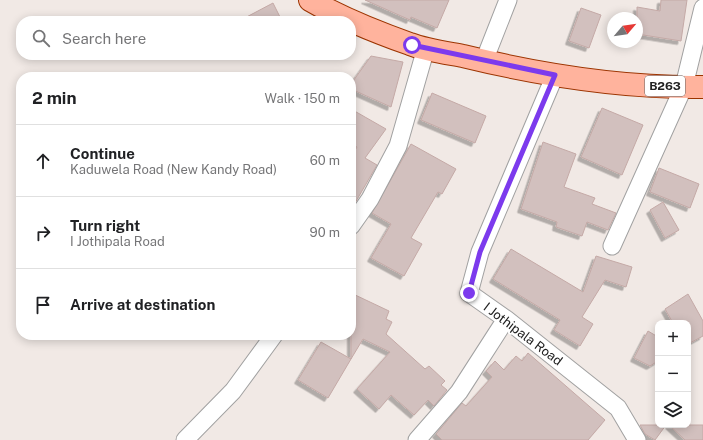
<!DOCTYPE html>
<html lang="en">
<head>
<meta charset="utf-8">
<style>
  :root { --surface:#fff; --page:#f2f2f2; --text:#202124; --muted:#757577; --line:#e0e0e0 }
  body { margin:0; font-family:"Public Sans",sans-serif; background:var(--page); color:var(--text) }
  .controls { position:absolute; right:12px; bottom:12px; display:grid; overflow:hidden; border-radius:8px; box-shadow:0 2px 10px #0003 }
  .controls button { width:36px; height:36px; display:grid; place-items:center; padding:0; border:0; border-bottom:1px solid var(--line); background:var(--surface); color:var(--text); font:20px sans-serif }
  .compass { position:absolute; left:607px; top:12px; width:36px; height:36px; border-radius:50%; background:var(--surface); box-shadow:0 2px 10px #0003; rotate:61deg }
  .stop { position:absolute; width:12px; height:12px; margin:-9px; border:3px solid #7c3aed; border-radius:50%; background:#fff }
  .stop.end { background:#7c3aed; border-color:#fff; box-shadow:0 1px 4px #0008 }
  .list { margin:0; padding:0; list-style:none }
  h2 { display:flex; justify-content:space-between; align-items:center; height:52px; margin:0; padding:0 16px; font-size:17px }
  h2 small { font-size:13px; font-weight:400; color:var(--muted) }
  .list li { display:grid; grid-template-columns:26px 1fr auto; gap:12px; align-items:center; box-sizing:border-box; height:72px; padding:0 16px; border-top:1px solid var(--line) }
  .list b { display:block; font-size:15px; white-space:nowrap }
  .list p { margin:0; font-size:13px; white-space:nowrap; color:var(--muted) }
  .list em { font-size:13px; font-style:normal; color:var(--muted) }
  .icon { flex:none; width:22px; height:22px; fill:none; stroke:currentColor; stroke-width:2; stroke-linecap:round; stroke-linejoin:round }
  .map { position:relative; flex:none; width:703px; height:440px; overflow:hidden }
  .search { position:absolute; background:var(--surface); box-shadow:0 2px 10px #0003; left:16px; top:16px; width:340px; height:44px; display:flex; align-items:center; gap:10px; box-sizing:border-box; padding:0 14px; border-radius:16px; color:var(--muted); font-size:15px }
  .panel { position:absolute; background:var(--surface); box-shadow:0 2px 10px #0003; left:16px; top:72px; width:340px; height:268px; border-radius:16px }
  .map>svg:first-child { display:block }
  .building { fill:#d2c0be; stroke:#c4a9a6; filter:url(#shadow) }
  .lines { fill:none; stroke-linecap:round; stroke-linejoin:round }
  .minor-casing { stroke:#a1a1a1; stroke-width:19 }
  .primary-casing { stroke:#9c3400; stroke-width:24 }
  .minor { stroke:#fff; stroke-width:17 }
  .primary { stroke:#ffb39d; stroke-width:22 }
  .route { stroke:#7c3aed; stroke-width:5 }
  .labels { text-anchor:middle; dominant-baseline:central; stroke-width:3.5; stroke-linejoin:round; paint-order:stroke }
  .shield { fill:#fff; stroke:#636363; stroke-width:1 }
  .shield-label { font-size:12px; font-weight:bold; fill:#202020 }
  .street-label { font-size:13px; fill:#202020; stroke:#fff }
</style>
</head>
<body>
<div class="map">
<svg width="703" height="440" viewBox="0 0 703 440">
  <defs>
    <filter id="shadow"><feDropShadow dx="-3.5" dy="3.5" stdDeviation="0" flood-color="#0004"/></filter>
  </defs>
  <rect width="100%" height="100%" fill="#f1e9e5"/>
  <!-- building -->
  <path class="building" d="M365,0H449L437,28L411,17L410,20Z
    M661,0H687L681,41L637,34V7L660,11Z
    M273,3L282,21H239Z
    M581,8L601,15L589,48L569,41Z
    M371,56L403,62L391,107L351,89V84Z
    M432,93L486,116L475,143L421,120Z
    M602,108L643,125L622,175L581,157Z
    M351,109L386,129L365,158L377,165L355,203L351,201V150L354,152L357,147L351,143Z
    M543,142L576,154L564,187L595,198L592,204L616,213L608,230L587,222L582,236L556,227L557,222L521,209Z
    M411,144L456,169L442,194L438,192L411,238L422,244L404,276L371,258L391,224L372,213Z
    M659,168L699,184L690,208L650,192Z
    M663,202L679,230L665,238L650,210Z
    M511,249L583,292L596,256L632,267L626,287L605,280L582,317L593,324L580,346L554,330L560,320L493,279Z
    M351,293L389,311L386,319L392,322L386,334L425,369L429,366L445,381L441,385L447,390L434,406L428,400L414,415L391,395L379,409L357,389L390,352L363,339L351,359Z
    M688,294L703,321V336L688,344V323H673L665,309Z
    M648,331L658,337V361L650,366L634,358Z
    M321,342L351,359L328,398L298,380Z
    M528,353L605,420L588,440H442L436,434L462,403L466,406L492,377L486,371L495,361L504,370L516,356L522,361Z
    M640,425H666L655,440L645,434Z
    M669,425H703V440H685Z"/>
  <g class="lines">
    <!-- minor casing -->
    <g class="minor-casing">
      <path id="minor" d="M484,61L508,0
        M555,75L480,252L469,293L506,319L618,408L637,440
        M351,226L370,199L398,146L426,48
        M612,246L684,86L703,8
        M185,440L233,391L274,335
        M417,440L459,392L506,319"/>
    </g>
    <!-- primary casing -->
    <g class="primary-casing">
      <path id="primary" d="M310,0C341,18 376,32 410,44C425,50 447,53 463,56C541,75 622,88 703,87"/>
    </g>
    <!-- minor -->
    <use href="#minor" class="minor"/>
    <!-- primary -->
    <use href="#primary" class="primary"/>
  </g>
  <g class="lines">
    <!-- route -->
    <path class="route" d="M412,45L555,75L480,252L469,293"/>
  </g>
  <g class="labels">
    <!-- shield labels -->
    <rect class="shield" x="645" y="76" width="40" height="20" rx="3"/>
    <g class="shield-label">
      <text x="665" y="86">B263</text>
    </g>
    <!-- street labels -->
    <g class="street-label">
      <text transform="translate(523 334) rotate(37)">I Jothipala Road</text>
    </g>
  </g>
</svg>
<div class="controls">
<button>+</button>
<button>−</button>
<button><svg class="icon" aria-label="layers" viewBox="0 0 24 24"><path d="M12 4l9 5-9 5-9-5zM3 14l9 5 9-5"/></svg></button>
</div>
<svg class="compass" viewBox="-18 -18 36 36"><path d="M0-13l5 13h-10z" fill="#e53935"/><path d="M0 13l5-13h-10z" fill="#757577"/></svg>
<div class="stop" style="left:412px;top:45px"></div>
<div class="stop end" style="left:469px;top:293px"></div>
<div class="search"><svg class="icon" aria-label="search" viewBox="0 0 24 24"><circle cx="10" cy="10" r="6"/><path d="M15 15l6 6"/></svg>Search here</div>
<section class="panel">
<h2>2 min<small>Walk · 150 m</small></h2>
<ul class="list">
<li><svg class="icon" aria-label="ahead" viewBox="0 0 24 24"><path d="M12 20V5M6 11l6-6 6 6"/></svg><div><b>Continue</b><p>Kaduwela Road (New Kandy Road)</p></div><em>60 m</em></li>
<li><svg class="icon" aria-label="right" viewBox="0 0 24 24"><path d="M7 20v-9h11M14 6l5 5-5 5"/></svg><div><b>Turn right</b><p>I Jothipala Road</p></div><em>90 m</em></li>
<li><svg class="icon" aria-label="arrive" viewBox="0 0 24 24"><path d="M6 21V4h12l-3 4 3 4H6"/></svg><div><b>Arrive at destination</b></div></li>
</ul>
</section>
</div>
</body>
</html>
